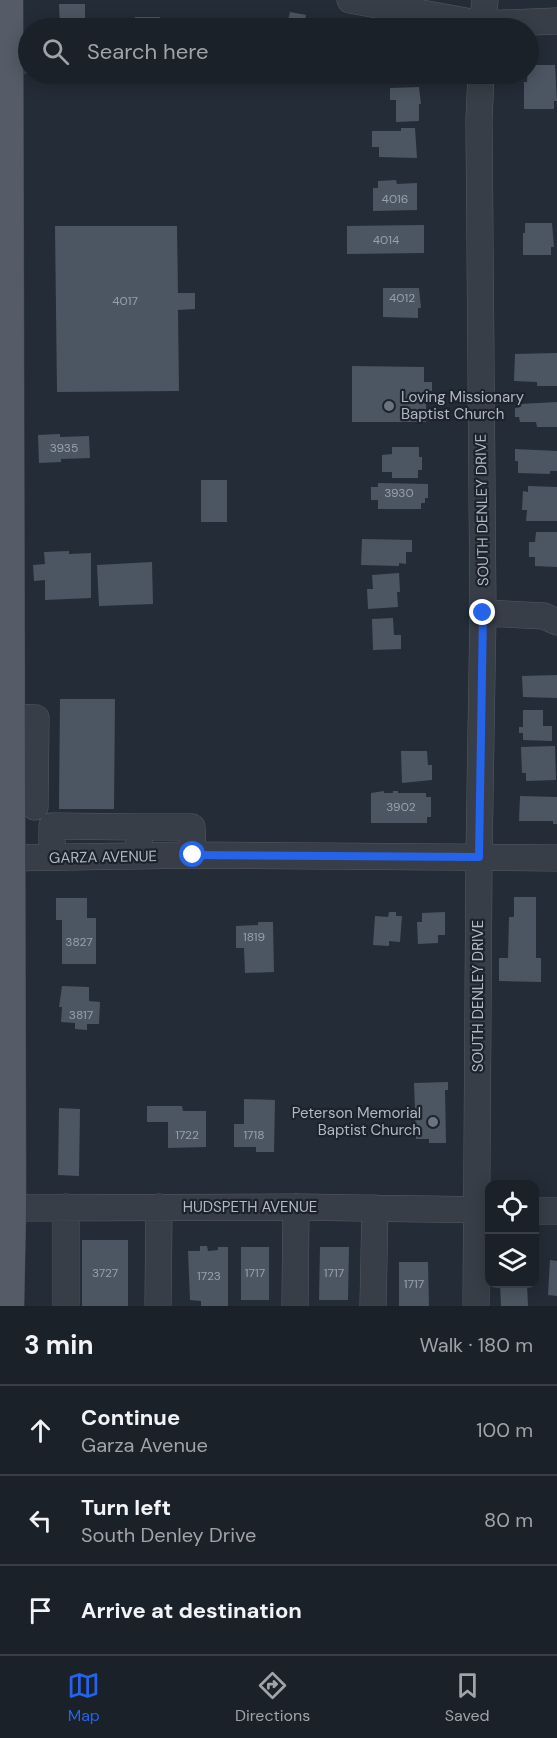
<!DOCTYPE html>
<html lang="en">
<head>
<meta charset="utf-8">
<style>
  :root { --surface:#1b2129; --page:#282e35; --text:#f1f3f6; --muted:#a0a3a8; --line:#393e46; --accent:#2563eb }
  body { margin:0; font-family:"DM Sans",sans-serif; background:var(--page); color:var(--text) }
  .controls { position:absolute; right:18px; bottom:18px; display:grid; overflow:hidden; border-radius:12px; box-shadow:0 3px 15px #0003 }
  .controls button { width:54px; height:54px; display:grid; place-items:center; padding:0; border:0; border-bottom:2px solid var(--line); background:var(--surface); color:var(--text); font:30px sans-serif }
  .stop { position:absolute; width:18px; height:18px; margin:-14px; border:4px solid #2563eb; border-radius:50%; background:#fff }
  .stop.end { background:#2563eb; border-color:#fff; box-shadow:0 2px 6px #0008 }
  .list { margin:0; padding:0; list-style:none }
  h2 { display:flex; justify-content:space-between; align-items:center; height:78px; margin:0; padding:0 24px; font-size:26px }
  h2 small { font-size:20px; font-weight:400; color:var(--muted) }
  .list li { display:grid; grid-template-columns:39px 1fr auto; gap:18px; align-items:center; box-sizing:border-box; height:90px; padding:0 24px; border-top:2px solid var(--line) }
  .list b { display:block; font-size:22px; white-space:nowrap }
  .list p { margin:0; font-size:20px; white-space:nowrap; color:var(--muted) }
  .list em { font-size:20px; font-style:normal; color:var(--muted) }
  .icon { flex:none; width:33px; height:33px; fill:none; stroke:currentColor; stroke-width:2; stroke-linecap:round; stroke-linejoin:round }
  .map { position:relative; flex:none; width:557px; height:1306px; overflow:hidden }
  .search { position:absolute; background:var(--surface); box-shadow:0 3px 15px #0003; left:18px; right:18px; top:18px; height:66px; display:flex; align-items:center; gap:15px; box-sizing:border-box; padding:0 21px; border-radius:33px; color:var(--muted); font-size:22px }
  .sheet { height:348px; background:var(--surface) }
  nav { display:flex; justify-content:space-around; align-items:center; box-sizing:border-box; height:84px; border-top:2px solid var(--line); background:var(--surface); font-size:16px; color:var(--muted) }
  nav a { display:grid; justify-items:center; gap:3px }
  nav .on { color:var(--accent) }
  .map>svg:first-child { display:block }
  .building { fill:#4c5662 }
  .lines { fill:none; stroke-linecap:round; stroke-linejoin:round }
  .minor-casing { stroke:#555b65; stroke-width:27 }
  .major-casing { stroke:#404750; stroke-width:33 }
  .minor { stroke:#373e47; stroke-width:26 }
  .major { stroke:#555c67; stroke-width:32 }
  .route { stroke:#2563eb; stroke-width:8 }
  .worship-dot { fill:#6b7280; stroke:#1d232c; stroke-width:2 }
  .labels { text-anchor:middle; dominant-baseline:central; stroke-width:4.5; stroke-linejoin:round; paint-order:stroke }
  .number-label { font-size:12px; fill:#98a0ab }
  .poi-label { font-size:15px; fill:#b2b8c3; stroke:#1d232c; text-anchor:start }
  .street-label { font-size:15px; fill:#b2b8c3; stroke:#1d232c }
</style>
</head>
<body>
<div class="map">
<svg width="557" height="1306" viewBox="0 0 557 1306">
  <rect width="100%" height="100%" fill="#242c37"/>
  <!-- building -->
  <path class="building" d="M59,4H85V28H60Z
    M290,12L306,15L304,28H286Z
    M135,17H160V25H170V28H135Z
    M528,65H555L557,101H554V109H524V82H527Z
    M419,87L421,104H419V121L396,122V100H390V88Z
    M401,128H415L417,158L379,157V147H372V131H401Z
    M396,180L397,184L417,183V210L373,211V188H378V181Z
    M525,223H552L554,247H551V255H523V233H525Z
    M424,225V253L347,254V226Z
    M55,226H177L178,293H195V309L178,310L179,391L57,392Z
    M383,288H419L421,308H418V318L383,317Z
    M557,353V386H537V382L514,381L515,354Z
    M352,366L424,367V382H432V391H426V422H352Z
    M557,402V427H537L536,422H520L519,417H515V408L520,407V404Z
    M60,434V437L89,436L90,458L61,459V462L39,463L38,435Z
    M392,447H419V457H422V470H418V478H392V472H382V455L392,454Z
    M515,449L557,451V471H550V474L518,473V461H515Z
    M201,480H227V522H201Z
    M378,483L428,484V498H425V503H421V509H378V500H371V487H378Z
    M528,486L557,487V521H526L527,510H522L523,491L528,492Z
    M536,532H557V567L535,566V557H529V542H535Z
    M362,539L412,540V552H406V564L399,563V566L361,565Z
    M69,551V554L91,553V598L45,600V580L34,581L33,565L45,564L44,552Z
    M152,562L153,604L99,606L97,565Z
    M399,573L400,592H397L398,607L368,609L367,589H373L372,575Z
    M393,618L394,635H401V649L373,650L372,619Z
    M557,675V698L523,697L522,676Z
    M60,699H115L114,809H59Z
    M523,710H543V726H552V741L523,740V733H519V727H523Z
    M555,746L556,780L526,781V773H522L521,747Z
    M401,751H427L428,765H432V780L402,783Z
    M384,791V793H393V791H398V793H426V797H431V817H427V823H371V793Z
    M520,796L557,797V824H553V821H519Z
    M514,897H536V958H541V982L499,981V958H508L509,917H514Z
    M56,898H87V918H96V964H62V920H56Z
    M389,912H396V916H402L400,942L389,941V946L373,945L375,916L388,917Z
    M445,912V935H438V943L418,944L417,922H422V913Z
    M258,922H273L274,972L245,973L244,948H236V926L258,925Z
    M62,986L89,987V1001L100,1002L99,1024H87V1030L75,1029V1023L61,1022L62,1007H59Z
    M448,1082V1090H445L446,1143H429V1139H416L414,1083Z
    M244,1099L275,1100L274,1152H256V1147H234V1124H244Z
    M147,1106H182L183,1111H206V1147L168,1148V1122H147Z
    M59,1108L80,1109L79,1176L58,1175Z
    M82,1240H128V1306H82Z
    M200,1246H207L208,1251L218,1250V1247H228V1306H201V1301L190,1300L188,1251H200Z
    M241,1247H269V1300H241Z
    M320,1247H349L348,1300H319Z
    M550,1260L557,1261V1296L548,1295Z
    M399,1262H428L429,1306H399Z
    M500,1284H527L528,1306H501Z"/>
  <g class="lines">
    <!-- minor casing -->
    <g class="minor-casing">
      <path id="minor" d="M350,0L482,24L557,21
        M482,28L485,0
        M7,59L28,60
        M483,613L544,616L557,622
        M9,717L36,718L35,807
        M139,844V827H192L193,855
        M52,857V826L139,827
        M9,858L193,855L557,858
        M10,1208L296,1207L490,1210
        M534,1211H557
        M66,1306V1207
        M158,1306L159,1207
        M295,1306L296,1207
        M373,1306L375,1208
        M476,1306L479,857L483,613L479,120L481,74"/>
    </g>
    <!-- major casing -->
    <g class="major-casing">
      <path id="major" d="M7,0L10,1208L8,1306"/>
    </g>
    <!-- minor -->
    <use href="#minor" class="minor"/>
    <!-- major -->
    <use href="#major" class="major"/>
  </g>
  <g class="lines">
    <!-- route -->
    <path class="route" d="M193,855L479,857L483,613"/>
  </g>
  <!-- markers -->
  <g class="worship-dot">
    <circle cx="389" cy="406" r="6"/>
    <circle cx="433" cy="1122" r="6"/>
  </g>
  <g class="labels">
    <!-- number labels -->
    <g class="number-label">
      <text x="395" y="199">4016</text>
      <text x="386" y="240">4014</text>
      <text x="402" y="298">4012</text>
      <text x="125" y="301">4017</text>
      <text x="64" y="448">3935</text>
      <text x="399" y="493">3930</text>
      <text x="401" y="807">3902</text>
      <text x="254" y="937">1819</text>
      <text x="79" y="942">3827</text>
      <text x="81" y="1015">3817</text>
      <text x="187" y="1135">1722</text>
      <text x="254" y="1135">1718</text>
      <text x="105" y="1273">3727</text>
      <text x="255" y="1273">1717</text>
      <text x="334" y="1273">1717</text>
      <text x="209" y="1276">1723</text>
      <text x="414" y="1284">1717</text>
    </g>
    <!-- poi labels -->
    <g class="poi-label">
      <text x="401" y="397">Loving Missionary<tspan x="401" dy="17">Baptist Church</tspan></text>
      <text x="421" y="1113" text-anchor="end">Peterson Memorial<tspan x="421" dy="17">Baptist Church</tspan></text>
    </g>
    <!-- street labels -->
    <g class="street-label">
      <text transform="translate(482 510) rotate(-91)">SOUTH DENLEY DRIVE</text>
      <text transform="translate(103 857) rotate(-1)">GARZA AVENUE</text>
      <text transform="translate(478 996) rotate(-90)">SOUTH DENLEY DRIVE</text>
      <text x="250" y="1207">HUDSPETH AVENUE</text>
    </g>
  </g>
</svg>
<div class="controls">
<button><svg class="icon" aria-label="locate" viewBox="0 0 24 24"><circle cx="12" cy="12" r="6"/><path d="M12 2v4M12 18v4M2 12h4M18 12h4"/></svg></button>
<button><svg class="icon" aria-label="layers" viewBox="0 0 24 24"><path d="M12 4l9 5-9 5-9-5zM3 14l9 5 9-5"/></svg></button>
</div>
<div class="stop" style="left:193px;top:855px"></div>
<div class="stop end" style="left:483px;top:613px"></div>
<div class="search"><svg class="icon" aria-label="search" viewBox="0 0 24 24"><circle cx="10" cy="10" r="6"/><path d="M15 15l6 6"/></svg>Search here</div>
</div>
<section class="sheet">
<h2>3 min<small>Walk · 180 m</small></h2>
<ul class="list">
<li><svg class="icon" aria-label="ahead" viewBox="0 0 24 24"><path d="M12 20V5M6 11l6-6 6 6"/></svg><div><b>Continue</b><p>Garza Avenue</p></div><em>100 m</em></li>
<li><svg class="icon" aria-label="left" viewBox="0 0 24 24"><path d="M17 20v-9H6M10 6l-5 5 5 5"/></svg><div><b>Turn left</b><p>South Denley Drive</p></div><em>80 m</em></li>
<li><svg class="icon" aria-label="arrive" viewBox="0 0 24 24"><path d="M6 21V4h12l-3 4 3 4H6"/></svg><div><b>Arrive at destination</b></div></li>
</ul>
</section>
<nav>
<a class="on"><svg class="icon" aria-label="map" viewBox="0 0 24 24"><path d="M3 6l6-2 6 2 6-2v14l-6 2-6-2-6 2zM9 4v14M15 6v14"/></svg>Map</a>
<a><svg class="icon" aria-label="directions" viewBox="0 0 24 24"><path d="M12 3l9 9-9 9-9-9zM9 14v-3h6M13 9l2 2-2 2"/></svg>Directions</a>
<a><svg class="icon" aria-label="saved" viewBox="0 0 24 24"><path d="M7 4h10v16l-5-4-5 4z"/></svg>Saved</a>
</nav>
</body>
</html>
